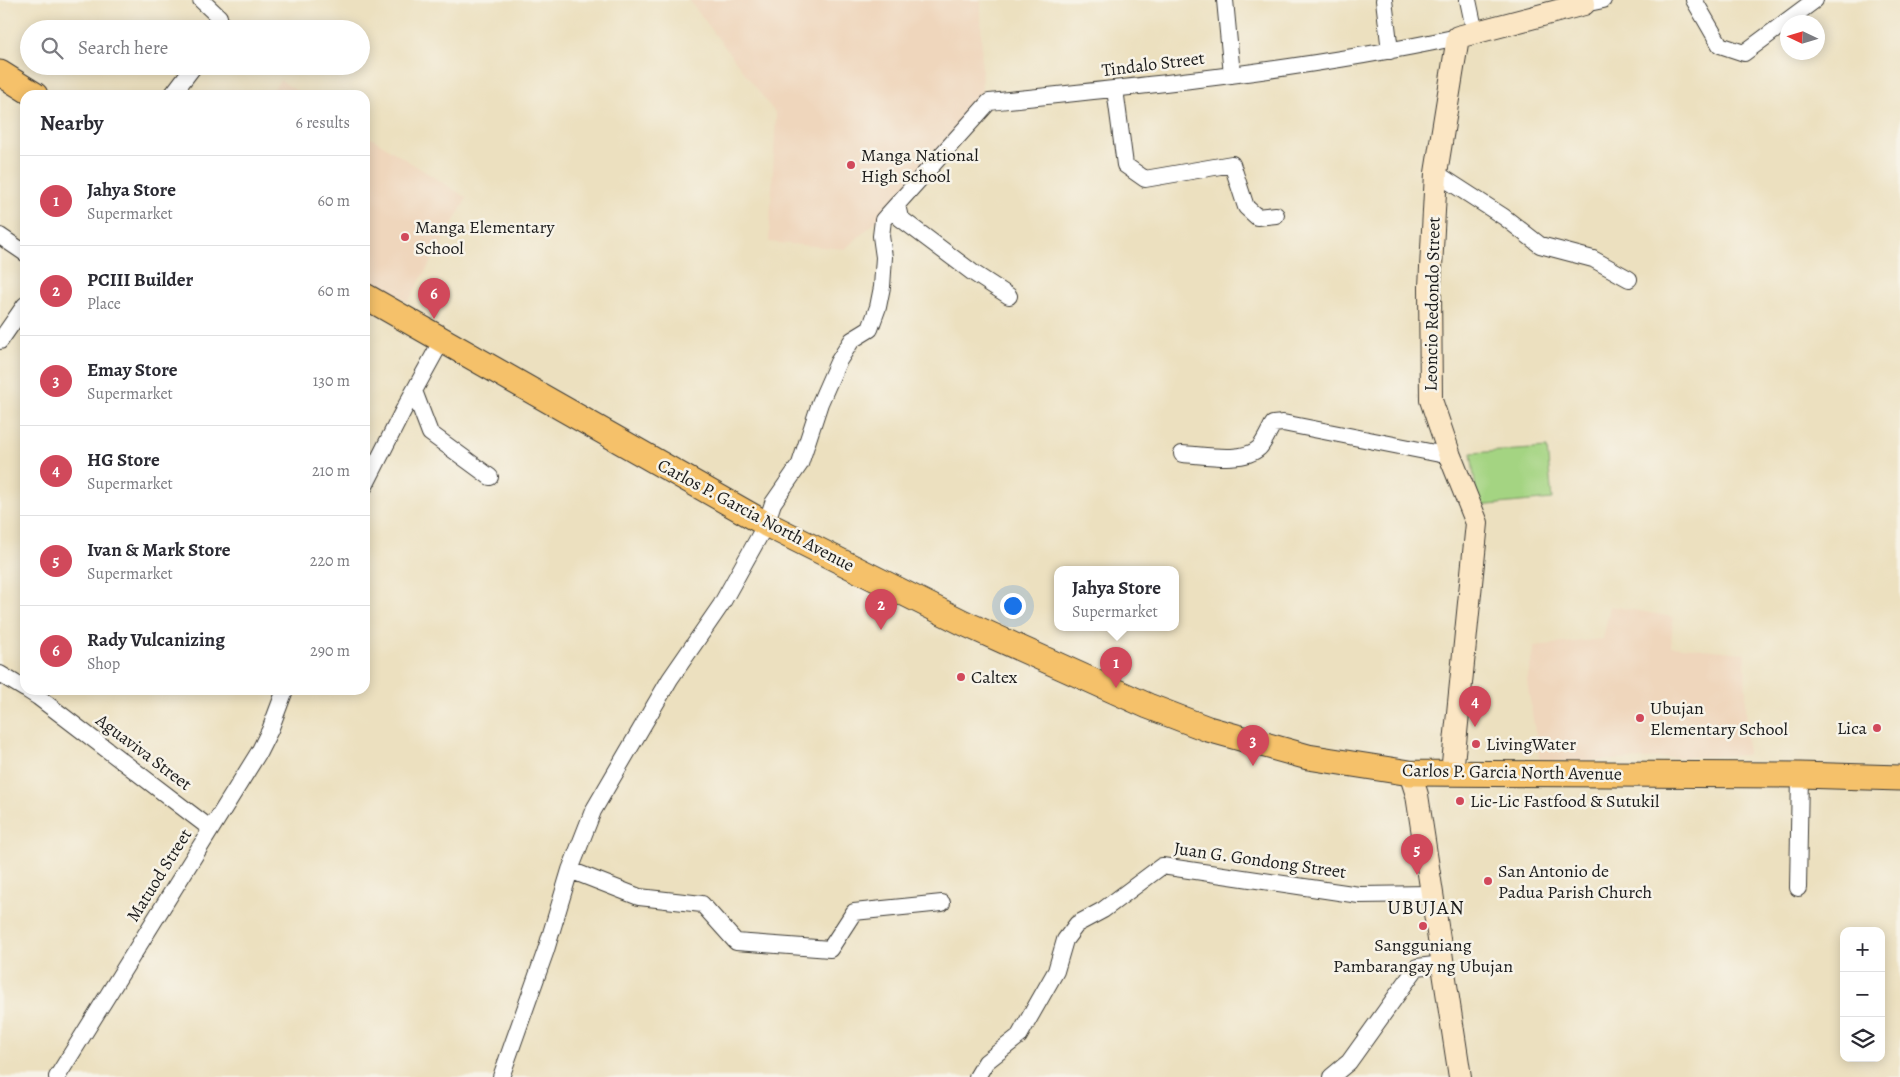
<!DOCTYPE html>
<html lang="en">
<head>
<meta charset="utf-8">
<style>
  :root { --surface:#fff; --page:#f7f7f7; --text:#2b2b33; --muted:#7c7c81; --line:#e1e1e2; --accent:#d1495b }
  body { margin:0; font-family:Alegreya,serif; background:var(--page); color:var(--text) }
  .controls { position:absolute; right:15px; bottom:15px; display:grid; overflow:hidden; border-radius:10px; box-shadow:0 2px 12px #0003 }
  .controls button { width:45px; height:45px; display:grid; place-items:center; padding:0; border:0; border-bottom:1px solid var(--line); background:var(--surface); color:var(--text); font:25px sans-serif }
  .compass { position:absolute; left:1780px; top:15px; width:45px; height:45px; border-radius:50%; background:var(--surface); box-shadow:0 2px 12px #0003; rotate:274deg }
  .you { position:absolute; left:1012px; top:605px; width:18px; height:18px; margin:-12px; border:4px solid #fff; border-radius:50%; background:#1a73e8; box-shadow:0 0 0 8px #1a73e833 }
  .badge { display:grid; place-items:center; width:32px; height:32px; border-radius:50%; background:var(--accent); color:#fff; font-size:16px; font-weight:700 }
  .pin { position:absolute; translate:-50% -41px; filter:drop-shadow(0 1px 2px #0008) }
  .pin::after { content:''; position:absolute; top:26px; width:18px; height:15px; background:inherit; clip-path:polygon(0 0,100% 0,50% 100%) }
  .popup { position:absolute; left:1054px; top:566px; width:125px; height:65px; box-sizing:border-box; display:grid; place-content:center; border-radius:10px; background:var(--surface); filter:drop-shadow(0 1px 4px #0005); font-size:16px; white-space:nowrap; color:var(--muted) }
  .popup b { font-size:19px; color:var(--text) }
  .popup::after { content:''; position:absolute; left:50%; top:100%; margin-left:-10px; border:10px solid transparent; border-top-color:var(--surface) }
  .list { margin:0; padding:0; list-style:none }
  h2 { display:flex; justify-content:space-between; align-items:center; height:65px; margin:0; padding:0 20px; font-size:21px }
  h2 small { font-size:16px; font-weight:400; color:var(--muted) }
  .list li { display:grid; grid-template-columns:32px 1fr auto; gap:15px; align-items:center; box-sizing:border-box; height:90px; padding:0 20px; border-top:1px solid var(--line) }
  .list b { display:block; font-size:19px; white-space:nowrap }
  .list p { margin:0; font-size:16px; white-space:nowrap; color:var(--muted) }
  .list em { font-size:16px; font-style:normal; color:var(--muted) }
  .icon { flex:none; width:28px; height:28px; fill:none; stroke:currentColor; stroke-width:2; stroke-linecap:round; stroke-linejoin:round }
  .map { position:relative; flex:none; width:1900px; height:1077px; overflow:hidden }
  .search { position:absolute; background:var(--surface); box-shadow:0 2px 12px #0003; left:20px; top:20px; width:350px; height:55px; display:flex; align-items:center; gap:12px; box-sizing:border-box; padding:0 18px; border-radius:28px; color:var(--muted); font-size:19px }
  .panel { position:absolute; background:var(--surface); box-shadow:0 2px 12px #0003; left:20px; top:90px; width:350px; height:605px; border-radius:15px }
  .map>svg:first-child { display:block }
  .built { fill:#efd6bc }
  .green { fill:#a4d482; stroke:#60784f }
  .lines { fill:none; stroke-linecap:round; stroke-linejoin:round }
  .street-casing { stroke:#3b3934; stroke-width:18 }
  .secondary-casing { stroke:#3b3934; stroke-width:24 }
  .primary-casing { stroke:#3b3934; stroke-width:27 }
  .street { stroke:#fff; stroke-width:16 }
  .secondary { stroke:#fbe6c4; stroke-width:22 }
  .primary { stroke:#f5c16b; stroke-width:25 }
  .poi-dot { fill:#d1495b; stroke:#f7f3e8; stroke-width:2 }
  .labels { text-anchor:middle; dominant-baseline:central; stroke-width:5; stroke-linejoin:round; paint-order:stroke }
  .street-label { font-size:18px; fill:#1c1c1c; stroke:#f7f3e8 }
  .poi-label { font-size:18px; fill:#1c1c1c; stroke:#f7f3e8; text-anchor:start }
  .quarter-label { font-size:20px; letter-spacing:1px; fill:#1c1c1c; stroke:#f7f3e8 }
</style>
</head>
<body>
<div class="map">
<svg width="1900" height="1077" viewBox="0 0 1900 1077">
  <rect width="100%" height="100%" fill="#f7f3e8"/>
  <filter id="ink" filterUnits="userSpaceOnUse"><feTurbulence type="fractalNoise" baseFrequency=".02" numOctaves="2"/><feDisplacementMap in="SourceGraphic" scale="10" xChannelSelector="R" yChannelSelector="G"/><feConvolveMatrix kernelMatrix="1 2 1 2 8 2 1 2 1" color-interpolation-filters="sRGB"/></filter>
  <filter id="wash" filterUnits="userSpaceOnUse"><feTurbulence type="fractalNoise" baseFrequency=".0096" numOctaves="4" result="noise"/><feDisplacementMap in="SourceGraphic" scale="20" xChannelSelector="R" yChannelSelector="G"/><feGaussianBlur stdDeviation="1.12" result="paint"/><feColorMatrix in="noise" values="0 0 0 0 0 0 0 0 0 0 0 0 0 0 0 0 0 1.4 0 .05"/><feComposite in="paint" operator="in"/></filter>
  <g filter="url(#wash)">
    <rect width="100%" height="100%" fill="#ece0bf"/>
    <!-- built -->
    <path class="built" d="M689,0H981L982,104L882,216L845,249L769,242L776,114Z
      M280,80L303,95H270Z
      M365,134L467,198L408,302L365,277Z
      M1610,606L1673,617L1671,646L1745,653L1747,755L1540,763L1527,681L1534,646L1603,639Z"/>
    <!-- green -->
    <path class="green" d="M1547,448L1552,499L1478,506L1471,453Z"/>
  </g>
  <g filter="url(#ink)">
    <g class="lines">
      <!-- street casing -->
      <g class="street-casing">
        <path id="street" d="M201,0L219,17L221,29
          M1225,0L1232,75
          M1384,0L1390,51
          M1468,0L1475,33
          M1694,0L1720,45L1744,53L1815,0
          M1584,4L1603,0
          M1115,89L1125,165L1145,179L1232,164L1246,207L1257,217L1276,215
          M172,95L194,66
          M1436,173L1504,217L1540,245L1593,259L1629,279
          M897,205L900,218L972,272L1009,296
          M0,236L25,253
          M0,341L25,305
          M414,391L430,433L490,477
          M1182,454C1204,455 1243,463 1259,448C1264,443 1269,431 1273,424L1283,423L1450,456
          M365,486L403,411L442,340
          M0,674L25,689
          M27,690L38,697L211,829
          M570,870L639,897L702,904L736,942L830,949L854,912L942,903
          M1798,888L1800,775
          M57,1077L259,752L270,730L285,690
          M501,1077L546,950L570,870L593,811L670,679L721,605L766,524L773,503L800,464L820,403L838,362L852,340L870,329L878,307L882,287L884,257L881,236L883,220L989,102C1145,86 1304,70 1458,37
          M977,1077L986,1062L1019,1036L1056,971L1065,940L1077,924L1103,910L1162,866L1359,895L1432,894
          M1331,1077L1349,1062L1417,967L1443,964"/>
      </g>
      <!-- secondary casing -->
      <g class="secondary-casing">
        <path id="secondary" d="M1410,773L1417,795L1460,1077
          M1452,773L1477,523L1450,456L1431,400L1430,287L1436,173L1458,37L1584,4L1583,0"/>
      </g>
      <!-- primary casing -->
      <g class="primary-casing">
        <path id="primary" d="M0,73L35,95
          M365,296L766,524L964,623L1148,706L1208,729L1308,757L1410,773L1800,775L1900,778"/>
      </g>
      <!-- street -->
      <use href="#street" class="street"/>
      <!-- secondary -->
      <use href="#secondary" class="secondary"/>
      <!-- primary -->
      <use href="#primary" class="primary"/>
    </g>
  </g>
  <!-- markers -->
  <g class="poi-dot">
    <circle cx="851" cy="165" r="5"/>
    <circle cx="405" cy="237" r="5"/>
    <circle cx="961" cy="677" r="5"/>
    <circle cx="1640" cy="718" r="5"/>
    <circle cx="1877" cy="728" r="5"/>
    <circle cx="1476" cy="744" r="5"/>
    <circle cx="1460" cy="801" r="5"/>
    <circle cx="1488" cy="881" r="5"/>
    <circle cx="1423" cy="926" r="5"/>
  </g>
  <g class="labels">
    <!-- street labels -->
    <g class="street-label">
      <text transform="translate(1153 64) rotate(-7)">Tindalo Street</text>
      <text transform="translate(1432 304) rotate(-89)">Leoncio Redondo Street</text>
      <text transform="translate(756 515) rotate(28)">Carlos P. Garcia North Avenue</text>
      <text transform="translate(144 752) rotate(37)">Aguaviva Street</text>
      <text transform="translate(1512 772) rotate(1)">Carlos P. Garcia North Avenue</text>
      <text transform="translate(1260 860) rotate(8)">Juan G. Gondong Street</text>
      <text transform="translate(159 875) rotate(-58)">Matuod Street</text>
    </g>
    <!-- poi labels -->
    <g class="poi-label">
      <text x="861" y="155">Manga National<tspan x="861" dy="21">High School</tspan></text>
      <text x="415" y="227">Manga Elementary<tspan x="415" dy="21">School</tspan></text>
      <text x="971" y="677">Caltex</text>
      <text x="1650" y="708">Ubujan<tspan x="1650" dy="21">Elementary School</tspan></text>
      <text x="1867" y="728" text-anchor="end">Lica</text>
      <text x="1486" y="744">LivingWater</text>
      <text x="1470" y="801">Lic-Lic Fastfood &amp; Sutukil</text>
      <text x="1498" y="871">San Antonio de<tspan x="1498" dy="21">Padua Parish Church</tspan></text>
      <text x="1423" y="945" text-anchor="middle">Sangguniang<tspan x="1423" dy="21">Pambarangay ng Ubujan</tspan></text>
    </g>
    <!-- quarter labels -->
    <g class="quarter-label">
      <text x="1426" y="907">UBUJAN</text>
    </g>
  </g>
</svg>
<div class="controls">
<button>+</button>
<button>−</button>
<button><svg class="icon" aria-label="layers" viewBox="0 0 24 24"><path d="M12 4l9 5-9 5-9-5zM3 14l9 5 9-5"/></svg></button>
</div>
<svg class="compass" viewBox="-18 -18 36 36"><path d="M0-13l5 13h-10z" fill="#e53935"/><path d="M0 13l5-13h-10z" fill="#7c7c81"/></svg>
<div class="you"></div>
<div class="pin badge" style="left:1116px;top:688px">1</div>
<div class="popup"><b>Jahya Store</b>Supermarket</div>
<div class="pin badge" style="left:881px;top:630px">2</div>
<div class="pin badge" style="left:1253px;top:766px">3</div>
<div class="pin badge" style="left:1475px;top:727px">4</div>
<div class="pin badge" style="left:1417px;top:875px">5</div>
<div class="pin badge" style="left:434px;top:319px">6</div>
<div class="search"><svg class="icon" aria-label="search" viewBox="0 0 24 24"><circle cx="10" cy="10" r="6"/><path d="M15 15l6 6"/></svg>Search here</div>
<section class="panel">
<h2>Nearby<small>6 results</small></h2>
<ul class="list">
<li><span class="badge">1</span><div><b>Jahya Store</b><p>Supermarket</p></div><em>60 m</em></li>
<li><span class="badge">2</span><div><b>PCIII Builder</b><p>Place</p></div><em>60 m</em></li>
<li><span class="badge">3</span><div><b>Emay Store</b><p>Supermarket</p></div><em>130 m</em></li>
<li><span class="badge">4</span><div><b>HG Store</b><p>Supermarket</p></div><em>210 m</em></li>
<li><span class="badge">5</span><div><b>Ivan &amp; Mark Store</b><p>Supermarket</p></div><em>220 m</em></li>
<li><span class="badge">6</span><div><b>Rady Vulcanizing</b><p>Shop</p></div><em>290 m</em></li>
</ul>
</section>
</div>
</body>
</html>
